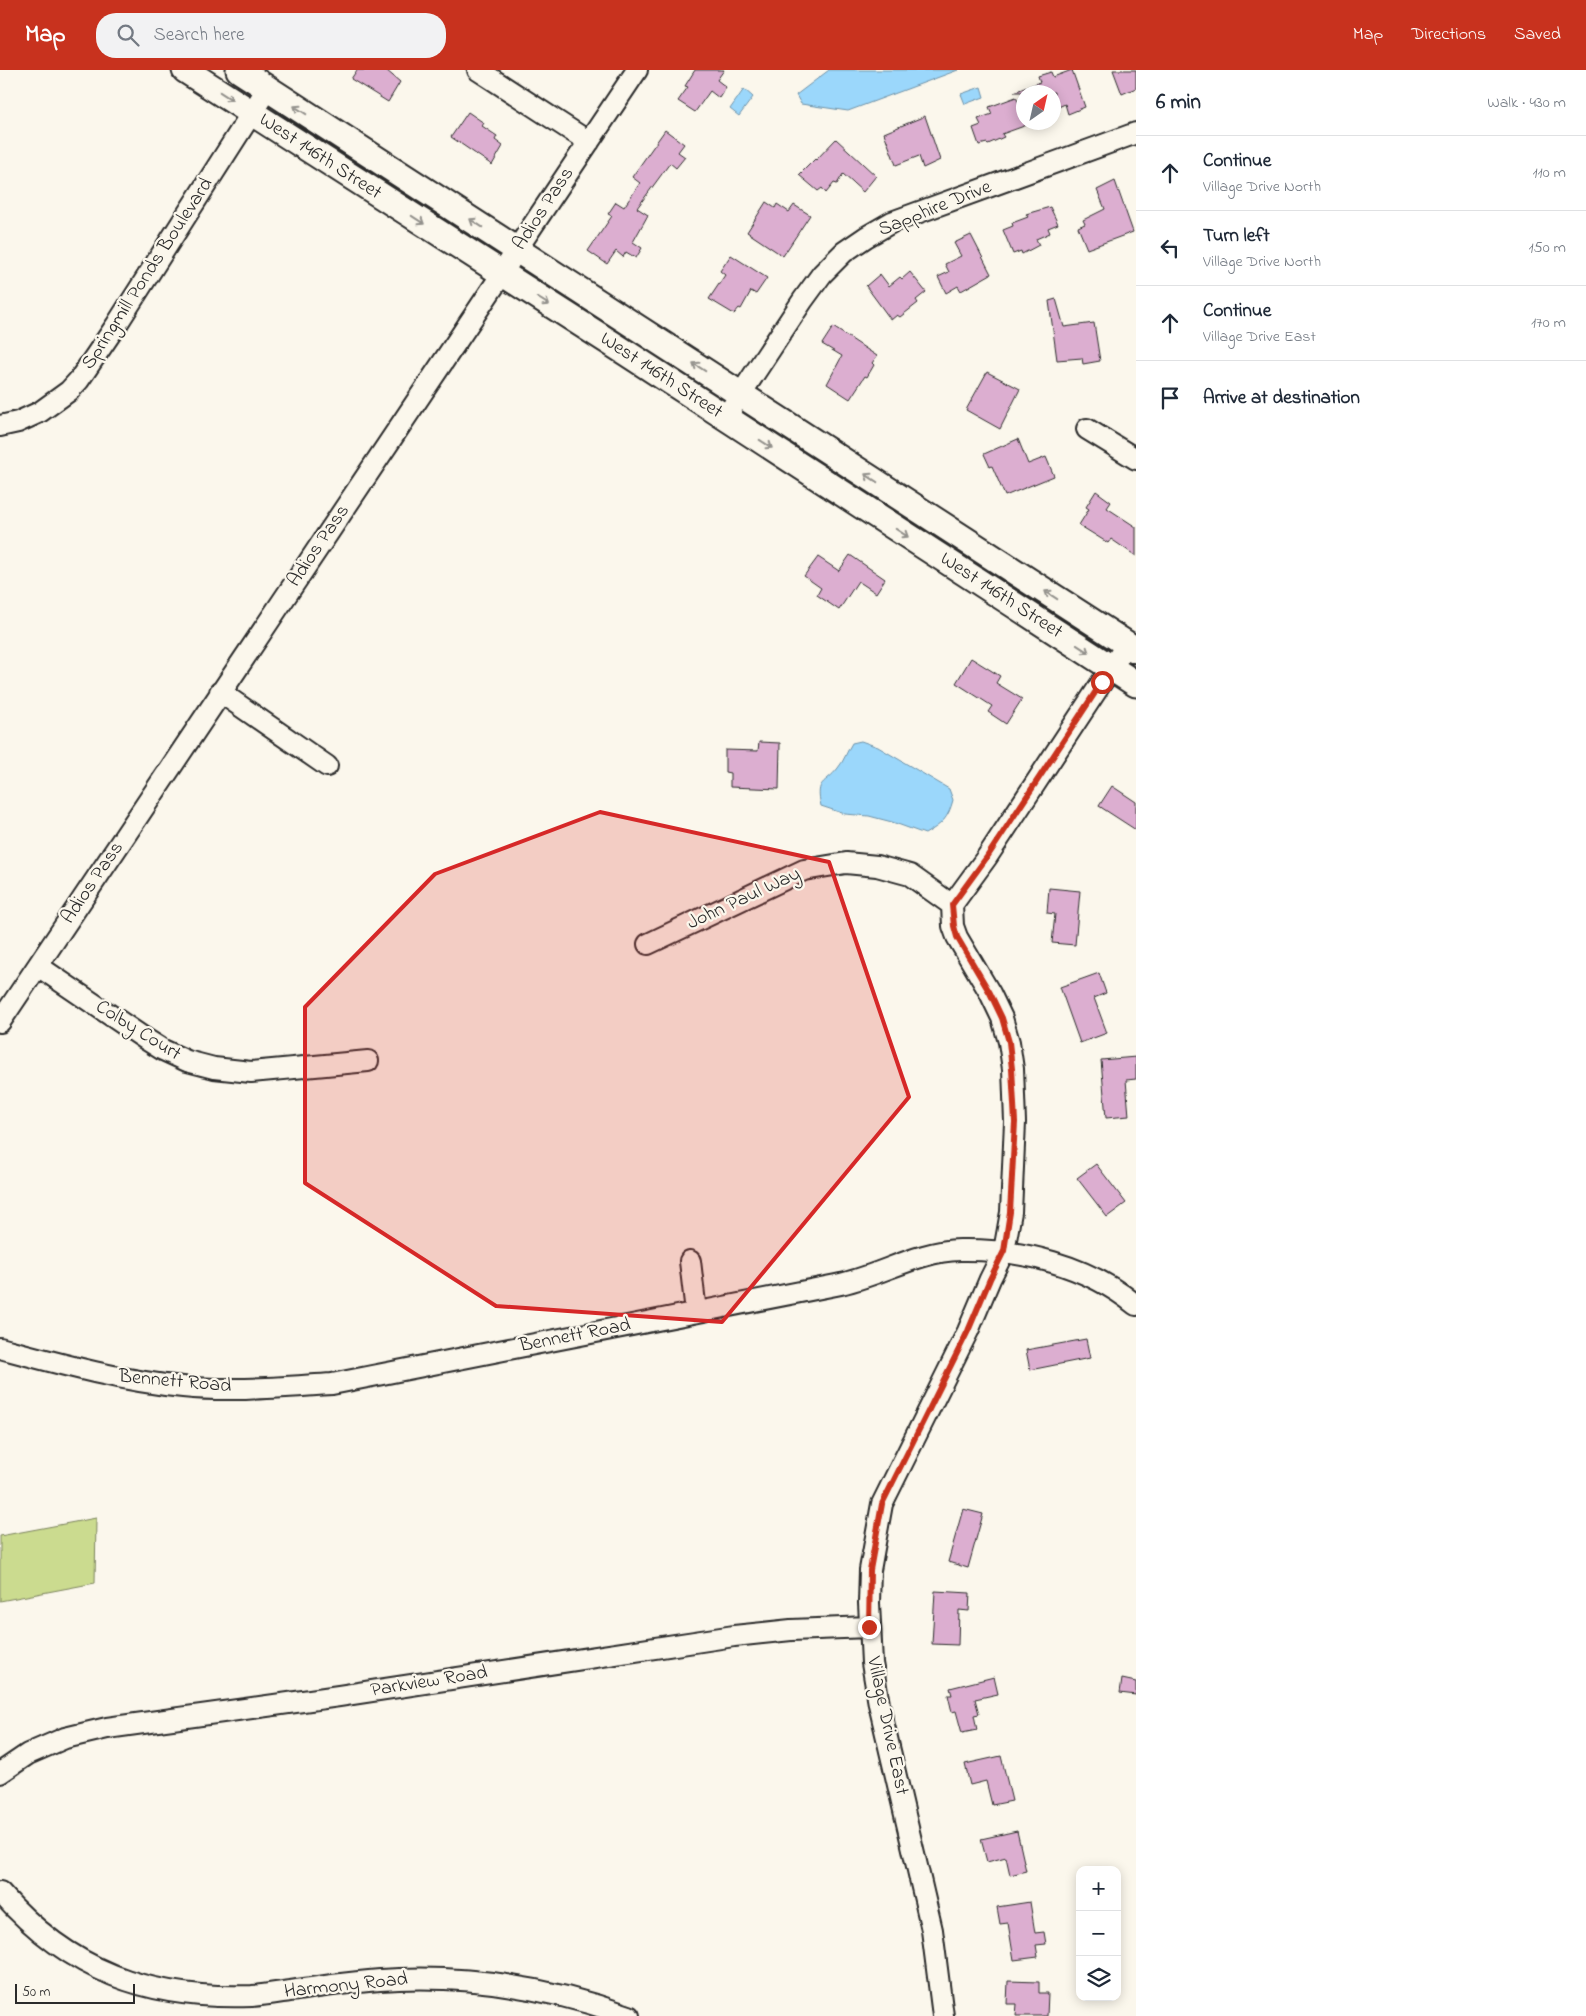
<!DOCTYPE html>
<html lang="en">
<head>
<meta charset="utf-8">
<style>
  :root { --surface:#fff; --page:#f2f2f3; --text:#1f2937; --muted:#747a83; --line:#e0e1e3; --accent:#c8321e }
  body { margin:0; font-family:"Indie Flower",sans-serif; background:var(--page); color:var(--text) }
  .controls { position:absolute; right:15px; bottom:15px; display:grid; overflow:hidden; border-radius:10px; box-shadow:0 2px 12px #0003 }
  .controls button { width:45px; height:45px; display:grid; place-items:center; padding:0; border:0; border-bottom:1px solid var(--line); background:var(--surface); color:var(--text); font:25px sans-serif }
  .compass { position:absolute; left:1016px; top:15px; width:45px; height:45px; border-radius:50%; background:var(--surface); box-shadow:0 2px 12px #0003; rotate:34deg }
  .scale { position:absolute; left:15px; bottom:12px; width:120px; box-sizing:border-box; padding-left:5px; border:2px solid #2b2b2b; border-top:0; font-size:14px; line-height:18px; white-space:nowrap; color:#2b2b2b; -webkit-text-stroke:4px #fbf7ec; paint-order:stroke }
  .stop { position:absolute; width:15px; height:15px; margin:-11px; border:4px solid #c8321e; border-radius:50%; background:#fff }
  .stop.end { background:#c8321e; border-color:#fff; box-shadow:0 1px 5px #0008 }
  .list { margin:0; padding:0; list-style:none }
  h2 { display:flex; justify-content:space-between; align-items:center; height:65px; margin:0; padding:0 20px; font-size:21px }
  h2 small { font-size:16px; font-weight:400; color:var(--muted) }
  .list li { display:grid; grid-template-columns:32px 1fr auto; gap:15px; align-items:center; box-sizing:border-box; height:75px; padding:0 20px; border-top:1px solid var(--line) }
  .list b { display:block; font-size:19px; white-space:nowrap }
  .list p { margin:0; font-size:16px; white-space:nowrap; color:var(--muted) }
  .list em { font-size:16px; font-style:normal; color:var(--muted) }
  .icon { flex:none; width:28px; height:28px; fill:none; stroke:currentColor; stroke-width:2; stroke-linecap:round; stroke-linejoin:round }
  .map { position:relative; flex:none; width:1136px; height:1946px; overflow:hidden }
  header { display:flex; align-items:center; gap:30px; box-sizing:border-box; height:70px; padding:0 25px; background:var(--accent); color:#fff }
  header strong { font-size:24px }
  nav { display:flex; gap:28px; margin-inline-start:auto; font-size:18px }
  .search { width:350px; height:45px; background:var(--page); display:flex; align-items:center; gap:12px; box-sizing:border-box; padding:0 18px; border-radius:20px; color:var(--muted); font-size:19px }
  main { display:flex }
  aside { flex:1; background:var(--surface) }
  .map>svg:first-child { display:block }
  .green { fill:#cbdb8f; stroke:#7b835d }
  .water { fill:#9bd7fb; stroke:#6e92a8 }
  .building { fill:#dcaed0; stroke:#2b2b2b }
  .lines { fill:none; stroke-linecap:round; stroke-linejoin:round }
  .minor-casing { stroke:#2b2b2b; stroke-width:24 }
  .major-casing { stroke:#2b2b2b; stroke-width:29 }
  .minor { stroke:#fbf7ec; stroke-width:20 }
  .major { stroke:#fbf7ec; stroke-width:25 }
  .oneway { stroke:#93918c }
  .route { stroke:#c8321e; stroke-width:6 }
  .marked { fill:#d62828; fill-opacity:0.2; stroke:#d62828; stroke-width:4; stroke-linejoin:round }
  .labels { text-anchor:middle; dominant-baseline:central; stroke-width:4.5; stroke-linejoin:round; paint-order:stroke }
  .street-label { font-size:20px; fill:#2b2b2b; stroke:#fbf7ec }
</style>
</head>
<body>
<header>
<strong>Map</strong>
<div class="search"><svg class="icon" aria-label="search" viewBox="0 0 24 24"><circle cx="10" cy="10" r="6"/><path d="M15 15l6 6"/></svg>Search here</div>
<nav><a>Map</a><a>Directions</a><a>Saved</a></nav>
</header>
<main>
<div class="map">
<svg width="1136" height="1946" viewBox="0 0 1136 1946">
  <rect width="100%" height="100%" fill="#fbf7ec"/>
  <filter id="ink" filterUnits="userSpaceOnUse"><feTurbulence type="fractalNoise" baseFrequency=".02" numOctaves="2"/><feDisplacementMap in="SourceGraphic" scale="10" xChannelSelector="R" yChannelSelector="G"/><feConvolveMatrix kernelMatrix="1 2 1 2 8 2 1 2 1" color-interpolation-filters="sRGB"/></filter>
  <g filter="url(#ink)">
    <!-- green -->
    <path class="green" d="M96,1448L95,1513L0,1531V1466Z"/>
    <!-- water -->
    <path class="water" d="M829,0H958L848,41L801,34L796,25Z
      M981,17L984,27L965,34L961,24Z
      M744,19L753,27L739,46L730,39Z
      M861,671L878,677L949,719L953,730C948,749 942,754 925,764L892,752L869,746L845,744L821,736C815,709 825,715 838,698C844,691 847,681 852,673Z"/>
    <!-- building -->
    <path class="building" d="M357,0H386L400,12L388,32L351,9Z
      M695,0H724L717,10L726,17L719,28L710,21L695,42L678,31L688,17L685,16Z
      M1072,0L1085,37L1068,44L1065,34L1054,39V22H1014L1040,12L1038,6L1051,2L1053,7Z
      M1113,0H1136V18L1122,24Z
      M1016,27L1024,45V52H1026L1027,55L1002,64L1004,67L988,74L987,73L979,75L973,58L981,55L978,49L992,44L989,37Z
      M468,42L484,53L482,56L497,66L495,70L503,76L492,95L451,67Z
      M925,46L940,90L923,98L919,86L896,95L884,63Z
      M665,60L684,74L678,82L685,87L676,98L670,93L637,138L648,145L633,172L642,178L636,188L626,182L623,187L616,181L607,194L588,181L612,146L608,144L616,132L624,137L640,113L632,107Z
      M836,69L876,106L863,122L843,104L837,114L834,113L826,123L822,118L818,121L799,105L815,89L816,90Z
      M1115,111L1133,162L1087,179L1078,157L1085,154L1083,150L1105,139L1097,120Z
      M766,132L775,138L777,134L789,142L794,135L810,145L783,186L747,162Z
      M1050,137L1058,154L1048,158L1050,163L1036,169L1039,175L1022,184L1021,181L1013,184L1003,160L1013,156L1012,153L1028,147L1026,144Z
      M971,165L991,204L961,221L958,216L946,223L938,207L949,202L945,194L961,186L954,173Z
      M731,185L767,208L756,224L751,221L741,239L739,238L734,244L709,229L725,205L720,201Z
      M910,202L926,222L916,230L918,233L900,247L897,245L891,250L866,216L880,204L889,216L900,207L902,209Z
      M1056,229L1064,257L1094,253L1100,291L1083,294L1082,288L1057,290L1049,231Z
      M833,257L877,286L872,293L874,295L867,307L865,306L850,329L827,314L842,286L822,274Z
      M987,302L1020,319L1000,359L966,340Z
      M1018,369L1028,394L1046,387L1054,406L1005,426L992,396L990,397L984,384Z
      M1096,421L1111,432L1107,438L1136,457V486L1111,469L1108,473L1079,455L1089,439L1086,437Z
      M850,485L885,509L876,523L858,511L839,540L817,525L821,518L804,506L818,487L839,501Z
      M971,588L1000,606L996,613L1022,629L1006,654L988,642L992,636L956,613Z
      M759,672L780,673L779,719L730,717V703L725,702V680L758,681Z
      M1112,716L1136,732V760L1099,736Z
      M1049,818L1080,821L1075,875L1052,873L1055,844L1047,843Z
      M1099,903L1106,923L1094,928L1107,963L1080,973L1060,917Z
      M1136,987V1009L1126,1010L1129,1046L1106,1048L1101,990Z
      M1096,1094L1126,1133L1107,1147L1077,1108Z
      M1086,1269L1090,1288L1030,1300L1026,1280Z
      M963,1439L983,1444L968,1498L948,1492Z
      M935,1521L970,1523L969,1541L959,1540L958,1575L932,1574Z
      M994,1607L998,1624L975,1629L979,1644L974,1645L977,1660L962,1663L956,1641L952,1642L948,1625H952L950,1618Z
      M1122,1609L1136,1612V1625L1120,1623Z
      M1001,1686L1012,1731L992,1735L986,1711L970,1715L965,1694Z
      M1017,1761L1026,1801L1010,1805L1006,1787L987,1792L981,1769Z
      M1030,1832L1035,1863L1044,1862L1046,1874L1036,1875L1038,1887L1014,1890L1008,1853L1000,1854L997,1837Z
      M1008,1911L1039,1912V1923H1048L1047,1946H1016L1017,1934H1007Z"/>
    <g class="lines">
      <!-- minor casing -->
      <g class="minor-casing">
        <path id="minor" d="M478,0L589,72
          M725,348L803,230L822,204L844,182L866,167L892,152L1136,63
          M0,356L18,352L40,342L69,321L79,310L117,254L267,19
          M1087,359L1136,389
          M220,622L327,696
          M648,874L804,800L846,793L877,796L910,805L952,835
          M38,896L144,968L163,980L187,991L214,998L251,1002L368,991
          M0,952L502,204L517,179L637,0
          M690,1191L696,1242
          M0,1278C60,1294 121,1311 183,1317C232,1322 283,1317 332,1314C500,1281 668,1247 836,1215C878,1207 917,1181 960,1180C1022,1179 1087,1195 1136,1235
          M0,1703L28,1684L65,1668L107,1658L339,1626L734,1566L791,1560L869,1557
          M0,1822C69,1901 148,1930 252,1926C267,1925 282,1922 297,1920C331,1915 365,1910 399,1909C478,1906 556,1920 629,1946
          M943,1946L932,1860L879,1634L872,1593L869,1533L870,1500L882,1434L968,1261L990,1209L1004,1181L1011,1142L1015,1052L1013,999L1009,972L1002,948L990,923L957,867L953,856L952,835L987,787L1127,574"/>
      </g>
      <!-- major casing -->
      <g class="major-casing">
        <path id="major" d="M185,0L628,284L1136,614
          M239,0L1136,580"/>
      </g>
      <!-- minor -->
      <use href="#minor" class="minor"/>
      <!-- major -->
      <use href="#major" class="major"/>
    </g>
    <!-- one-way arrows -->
    <defs><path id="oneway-shaft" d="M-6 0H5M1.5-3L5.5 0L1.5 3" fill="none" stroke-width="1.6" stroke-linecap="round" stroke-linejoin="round" transform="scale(1.25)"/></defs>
    <g class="oneway">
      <use href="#oneway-shaft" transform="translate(226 26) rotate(33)"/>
      <use href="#oneway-shaft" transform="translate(300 40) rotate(-147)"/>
      <use href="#oneway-shaft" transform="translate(418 150) rotate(33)"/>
      <use href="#oneway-shaft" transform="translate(476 153) rotate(-147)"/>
      <use href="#oneway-shaft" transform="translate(543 231) rotate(32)"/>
      <use href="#oneway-shaft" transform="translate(699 297) rotate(-147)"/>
      <use href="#oneway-shaft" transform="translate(766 374) rotate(33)"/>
      <use href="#oneway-shaft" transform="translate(871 408) rotate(-147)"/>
      <use href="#oneway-shaft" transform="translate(902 463) rotate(33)"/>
      <use href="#oneway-shaft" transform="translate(1051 525) rotate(-147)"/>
      <use href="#oneway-shaft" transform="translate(1083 579) rotate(33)"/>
    </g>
  </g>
  <g class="lines" filter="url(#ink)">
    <!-- route -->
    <path class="route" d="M869,1557L870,1500L882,1434L968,1261L990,1209L1004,1181L1010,1142L1015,1052L1012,999L1009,972L1002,948L990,923L957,867L954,856L952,835L987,787L1102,612"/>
  </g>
  <!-- marked area -->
  <path class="marked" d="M600,742L829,792L909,1027L722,1252L496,1236L305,1113V937L435,804Z"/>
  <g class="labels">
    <!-- street labels -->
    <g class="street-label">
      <text transform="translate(320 87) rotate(33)">West 146th Street</text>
      <text transform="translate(544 139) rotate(-57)">Adios Pass</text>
      <text transform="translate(935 139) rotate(-22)">Sapphire Drive</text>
      <text transform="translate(148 204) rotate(-57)">Springmill Ponds Boulevard</text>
      <text transform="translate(661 306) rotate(33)">West 146th Street</text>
      <text transform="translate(319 476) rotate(-56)">Adios Pass</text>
      <text transform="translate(1001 526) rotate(33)">West 146th Street</text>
      <text transform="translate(93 813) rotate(-56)">Adios Pass</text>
      <text transform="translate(744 829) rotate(-25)">John Paul Way</text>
      <text transform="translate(138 961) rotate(32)">Colby Court</text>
      <text transform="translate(575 1266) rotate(-11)">Bennett Road</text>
      <text transform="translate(175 1312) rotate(5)">Bennett Road</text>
      <text transform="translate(429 1612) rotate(-9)">Parkview Road</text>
      <text transform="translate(887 1656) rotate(78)">Village Drive East</text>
      <text transform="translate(346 1916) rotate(-6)">Harmony Road</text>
    </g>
  </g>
</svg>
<div class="controls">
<button>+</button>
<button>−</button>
<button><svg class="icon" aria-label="layers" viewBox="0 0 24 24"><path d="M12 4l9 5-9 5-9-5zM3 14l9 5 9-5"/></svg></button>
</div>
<svg class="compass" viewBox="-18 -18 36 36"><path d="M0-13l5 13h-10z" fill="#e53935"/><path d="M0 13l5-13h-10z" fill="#747a83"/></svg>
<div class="scale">50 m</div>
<div class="stop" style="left:1102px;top:612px"></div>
<div class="stop end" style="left:869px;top:1557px"></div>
</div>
<aside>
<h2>6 min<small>Walk · 430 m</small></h2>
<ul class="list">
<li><svg class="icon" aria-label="ahead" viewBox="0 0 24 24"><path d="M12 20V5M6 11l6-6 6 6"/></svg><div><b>Continue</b><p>Village Drive North</p></div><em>110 m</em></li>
<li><svg class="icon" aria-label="left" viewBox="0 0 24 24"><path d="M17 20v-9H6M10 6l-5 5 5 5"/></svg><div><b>Turn left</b><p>Village Drive North</p></div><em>150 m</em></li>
<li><svg class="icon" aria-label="ahead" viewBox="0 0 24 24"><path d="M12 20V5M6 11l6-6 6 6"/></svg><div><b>Continue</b><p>Village Drive East</p></div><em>170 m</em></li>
<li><svg class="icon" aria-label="arrive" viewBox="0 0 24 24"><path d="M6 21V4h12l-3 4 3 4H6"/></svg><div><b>Arrive at destination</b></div></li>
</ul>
</aside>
</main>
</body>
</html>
